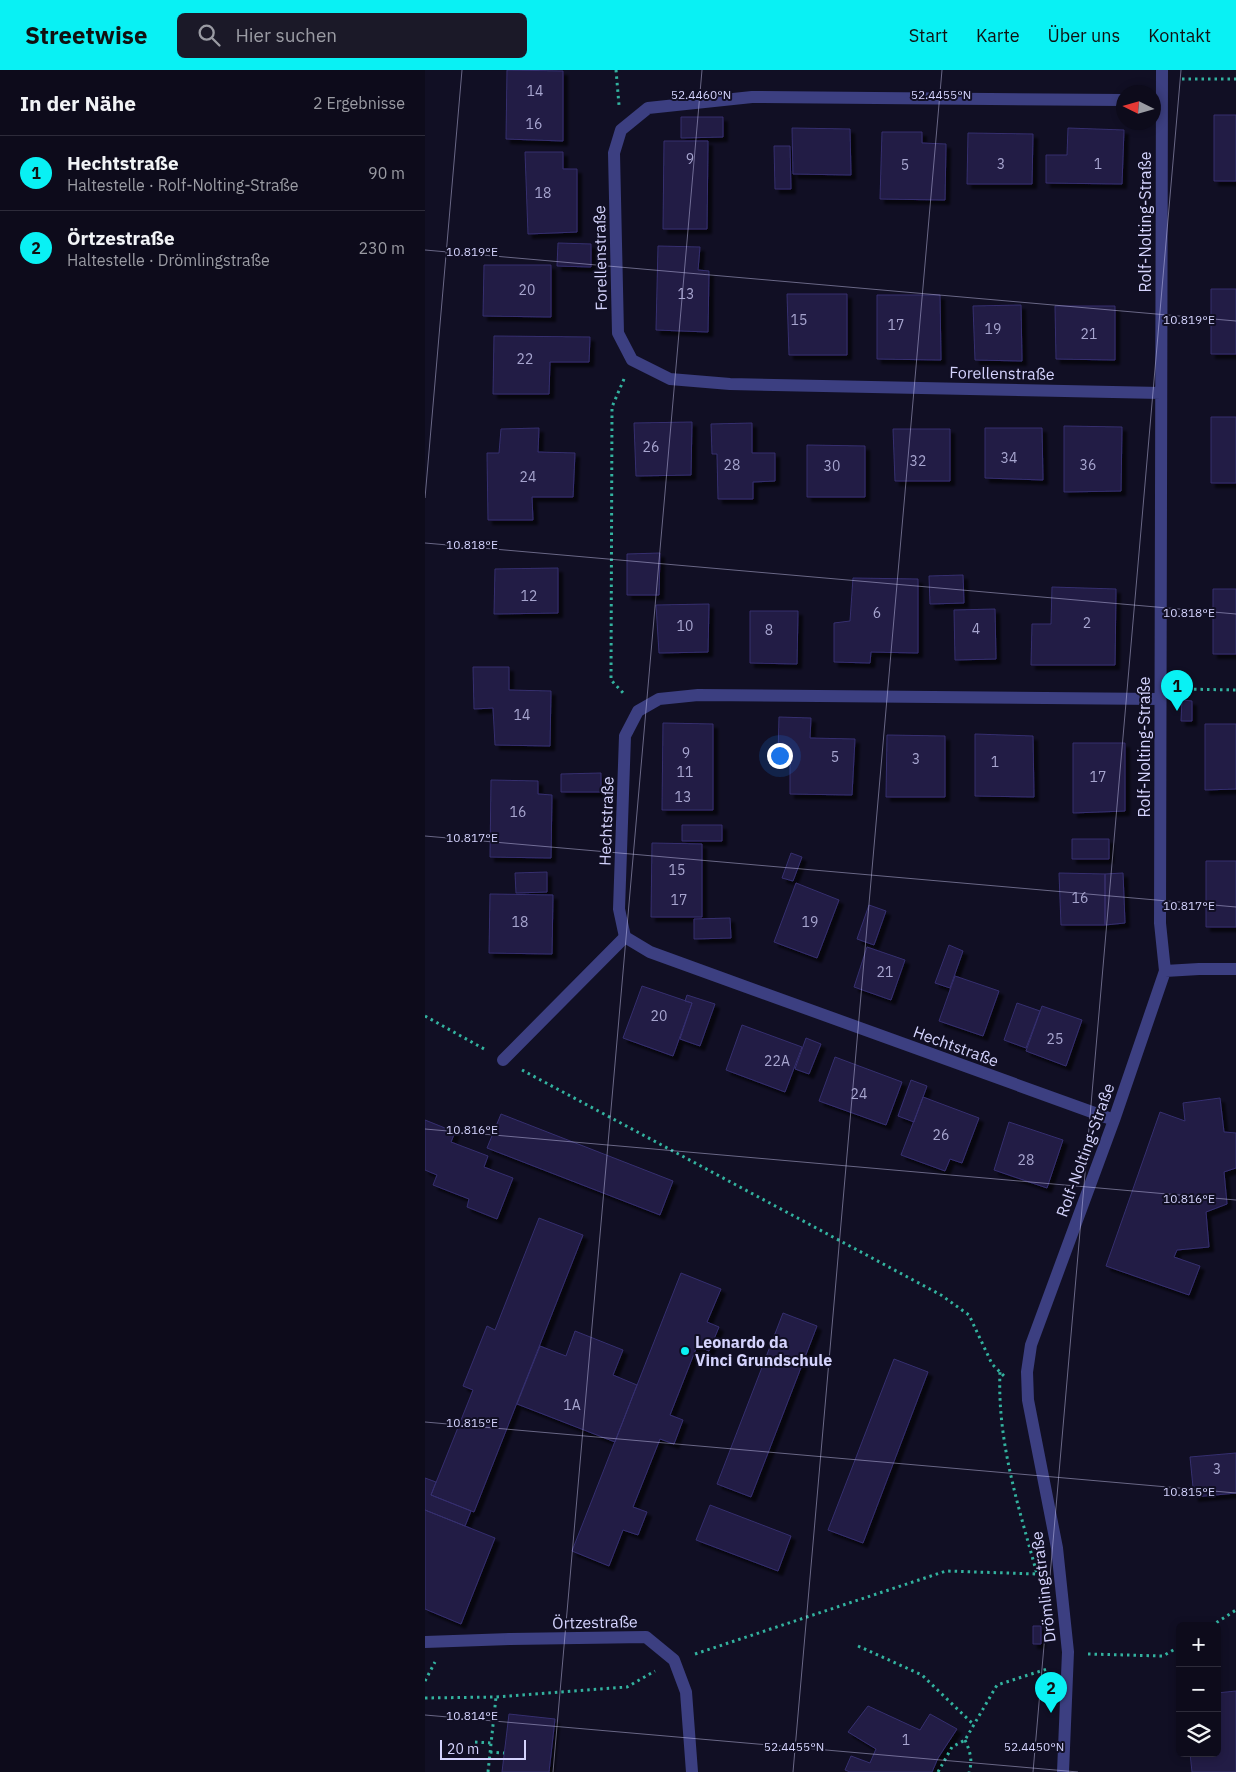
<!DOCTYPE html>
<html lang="de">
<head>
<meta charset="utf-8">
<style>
  :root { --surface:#0d0b1b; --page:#1b1928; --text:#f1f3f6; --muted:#9a9ba3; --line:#2d2b3a; --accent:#09f1f4 }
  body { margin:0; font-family:"IBM Plex Sans",sans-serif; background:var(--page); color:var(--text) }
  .controls { position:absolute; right:15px; bottom:15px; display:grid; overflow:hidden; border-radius:8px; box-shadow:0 2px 8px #0003 }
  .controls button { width:45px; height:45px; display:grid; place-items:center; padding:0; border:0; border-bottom:1px solid var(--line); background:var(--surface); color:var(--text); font:25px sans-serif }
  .compass { position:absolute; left:691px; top:15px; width:45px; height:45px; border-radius:50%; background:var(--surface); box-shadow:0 2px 8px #0003; rotate:275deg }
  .scale { position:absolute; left:15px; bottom:12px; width:86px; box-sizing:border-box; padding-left:5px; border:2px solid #d4d3fd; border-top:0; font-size:14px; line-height:18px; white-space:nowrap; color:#d4d3fd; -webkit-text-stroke:4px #110f24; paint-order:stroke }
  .you { position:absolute; left:354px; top:685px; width:18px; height:18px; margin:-12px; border:4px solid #fff; border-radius:50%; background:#1a73e8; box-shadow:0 0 0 8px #1a73e833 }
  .badge { display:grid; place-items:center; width:32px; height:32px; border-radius:50%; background:var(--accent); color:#111; font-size:16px; font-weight:700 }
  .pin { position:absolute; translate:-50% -41px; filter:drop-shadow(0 1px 2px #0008) }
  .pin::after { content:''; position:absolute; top:26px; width:18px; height:15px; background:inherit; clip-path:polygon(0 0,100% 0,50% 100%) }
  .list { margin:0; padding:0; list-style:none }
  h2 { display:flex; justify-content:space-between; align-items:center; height:65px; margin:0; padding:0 20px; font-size:21px }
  h2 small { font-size:16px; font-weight:400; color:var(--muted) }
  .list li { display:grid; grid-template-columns:32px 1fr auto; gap:15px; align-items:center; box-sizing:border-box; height:75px; padding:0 20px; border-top:1px solid var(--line) }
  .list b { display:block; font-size:19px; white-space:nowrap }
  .list p { margin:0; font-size:16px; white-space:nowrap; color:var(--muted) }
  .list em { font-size:16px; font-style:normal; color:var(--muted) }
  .icon { flex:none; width:28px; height:28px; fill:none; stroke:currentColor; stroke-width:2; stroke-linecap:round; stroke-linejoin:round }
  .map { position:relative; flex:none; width:811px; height:1702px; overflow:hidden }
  header { display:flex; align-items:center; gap:30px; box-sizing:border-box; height:70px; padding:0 25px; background:var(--accent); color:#111 }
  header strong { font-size:24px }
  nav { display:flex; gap:28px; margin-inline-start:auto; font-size:18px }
  .search { width:350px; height:45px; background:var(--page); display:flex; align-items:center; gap:12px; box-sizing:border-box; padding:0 18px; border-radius:8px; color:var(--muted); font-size:19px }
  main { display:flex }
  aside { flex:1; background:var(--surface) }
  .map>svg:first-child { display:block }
  .building { fill:#201c44; stroke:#362f6f; filter:url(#shadow) }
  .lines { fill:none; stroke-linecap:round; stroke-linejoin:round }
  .path { stroke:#33b29f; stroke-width:3; stroke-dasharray:2.5 4; stroke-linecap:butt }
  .lane { stroke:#3c3f81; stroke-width:12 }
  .street { stroke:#3c3f81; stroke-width:12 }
  .ticks { fill:none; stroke:#d4d3fd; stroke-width:1; stroke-opacity:0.45 }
  .poi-dot { fill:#09f1f4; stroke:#110f24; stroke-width:2 }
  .labels { text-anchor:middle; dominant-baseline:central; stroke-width:4; stroke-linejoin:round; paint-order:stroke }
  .number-label { font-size:14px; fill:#a7a5cf }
  .street-label { font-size:16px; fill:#d4d3fd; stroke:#110f24 }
  .poi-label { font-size:16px; font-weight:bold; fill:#d4d3fd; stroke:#110f24; text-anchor:start }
  .ticks-label { font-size:12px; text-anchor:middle; fill:#d4d3fd; stroke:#110f24; stroke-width:4; stroke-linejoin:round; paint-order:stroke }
</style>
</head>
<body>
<header>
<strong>Streetwise</strong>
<div class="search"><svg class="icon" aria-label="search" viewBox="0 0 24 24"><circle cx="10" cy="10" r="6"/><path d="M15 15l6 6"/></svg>Hier suchen</div>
<nav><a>Start</a><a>Karte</a><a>Über uns</a><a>Kontakt</a></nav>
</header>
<main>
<aside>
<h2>In der Nähe<small>2 Ergebnisse</small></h2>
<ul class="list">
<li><span class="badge">1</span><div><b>Hechtstraße</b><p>Haltestelle · Rolf-Nolting-Straße</p></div><em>90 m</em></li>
<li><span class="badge">2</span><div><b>Örtzestraße</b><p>Haltestelle · Drömlingstraße</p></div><em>230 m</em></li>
</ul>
</aside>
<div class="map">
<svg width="811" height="1702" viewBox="0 0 811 1702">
  <defs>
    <filter id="shadow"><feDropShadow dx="4.5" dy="4.5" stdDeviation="1" flood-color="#0009"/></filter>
  </defs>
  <rect width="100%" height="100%" fill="#110f24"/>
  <!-- building -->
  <path class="building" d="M82,0L138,1V71L81,69Z
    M789,45H811V111H789Z
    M256,47H298V67L256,68Z
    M367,58L425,59L426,105L368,104Z
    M643,58L699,60L697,114L621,113V85H642Z
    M457,62H497V73L521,74L520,130L455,129Z
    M543,63L608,64L607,114H542Z
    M239,71H283L282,159H238Z
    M349,76H365L366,119H350Z
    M100,82H138V99H152V162L103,164Z
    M133,173L166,174V197L132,196Z
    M233,176L275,177L273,200L284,201L283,262L231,260Z
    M59,195H126V247L58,246Z
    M786,219H811V284H786Z
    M362,224H422V285H364Z
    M452,225H515L516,290L452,289Z
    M596,235L597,291L550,290L548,236Z
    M630,236H690V290L631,289Z
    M69,266L165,267L164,292H125L124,324H68Z
    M786,347H811V413H786Z
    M267,352L266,405L211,406L209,353Z
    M327,353V383H350V411L328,412V429H293L292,384H287L286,354Z
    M639,356L697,357L696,421L639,422Z
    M114,358L113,382L150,383L148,427H107L108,450H63L62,383H74L76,359Z
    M560,358H617L618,410L560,408Z
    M468,359H525V411H470Z
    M382,375L440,376V427H382Z
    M235,483L234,525H202V484Z
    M133,498V543L69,544L70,499Z
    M538,505L539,533L505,534L504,506Z
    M428,508L493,509V583L446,582L445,593L409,592V553L425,551Z
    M627,517L691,519L690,595H606L607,554H626Z
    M788,519H811V584H788Z
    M284,534L283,582L234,583L231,535Z
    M570,539L571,589L530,590L529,540Z
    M325,541H373L372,594L325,593Z
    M48,597H84V620L126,621L125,676L70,675L68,638L49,639Z
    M757,630L767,631V651H756Z
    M354,647L386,648L385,668L430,669L427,725L365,724V687L353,686Z
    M238,653L288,654V740H237Z
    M780,654H811V719L780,720Z
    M550,664L608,666L609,727L550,726Z
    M462,665L520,666V727H461Z
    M648,673H700V741L648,743Z
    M176,703V722H136V704Z
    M66,710L113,711V724L127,725L126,788L65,787Z
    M257,755H297V771H257Z
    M647,769H684V789H647Z
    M227,773L277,774V847H226Z
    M366,783L377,787L368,811L357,808Z
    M781,791H811V857H781Z
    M122,802V822L91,823L90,803Z
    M634,803L680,804V855H636Z
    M698,803L700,853L680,855V804Z
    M371,813L414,830L392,888L349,872Z
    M65,824L128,825L127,884L64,883Z
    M444,835L461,841L449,875L432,869Z
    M305,848L306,868L269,869V849Z
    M524,875L538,881L525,918L510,913Z
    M442,877L480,890L466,930L429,917Z
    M530,906L574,921L558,966L514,951Z
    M217,916L267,933L248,986L198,968Z
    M262,925L290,934L275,976L255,969L267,933L260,931Z
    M592,933L615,941L601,978L579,970Z
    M617,936L657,950L641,996L601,981Z
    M317,955L377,977L360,1022L301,1000Z
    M381,968L396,974L384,1004L370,999Z
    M410,987L477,1012L461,1055L394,1031Z
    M486,1010L502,1016L489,1052L473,1046Z
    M498,1027L554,1048L537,1093L525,1089L520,1101L476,1085Z
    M795,1028L799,1062L811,1063V1098L799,1102L802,1134L781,1142L784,1177L752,1180L749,1187L775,1196L764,1225L681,1196L735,1042L760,1051L758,1033Z
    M76,1044L248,1111L235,1145L62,1078Z
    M0,1050L30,1062L26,1072L63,1086L59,1097L88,1108L72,1149L42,1137L44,1129L8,1115L12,1105L0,1100Z
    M584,1052L638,1070L622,1118L569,1100Z
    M114,1148L158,1165L49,1442L6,1425L48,1320L38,1316L62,1256L70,1260Z
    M256,1203L296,1219L282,1252L294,1257L284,1281L272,1276L245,1345L258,1350L249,1374L235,1369L208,1437L222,1442L213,1465L198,1460L184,1496L147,1481Z
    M358,1243L392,1256L326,1427L292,1414Z
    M150,1261L198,1280L188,1305L212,1315L190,1372L92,1334L115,1276L141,1286Z
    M469,1289L503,1302L438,1473L403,1460Z
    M811,1383V1423L769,1427L765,1387Z
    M0,1408L11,1412L6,1425L46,1441L40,1456L0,1440Z
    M285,1435L366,1466L353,1501L271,1470Z
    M0,1440L70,1468L36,1554L0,1539Z
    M608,1556H616V1574H608Z
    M811,1621V1702H767L765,1683H792V1623Z
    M443,1636L495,1660L505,1644L532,1659L513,1688L507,1702H425L420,1700L426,1686L445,1693L451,1679L423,1662Z
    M84,1644L130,1649L124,1702H77Z"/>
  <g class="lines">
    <!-- path -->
    <path class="path" d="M191,0L194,35
      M757,9H811
      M199,309L187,337L186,610L200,625
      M756,619L811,620
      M0,946L61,980
      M97,1000L516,1225L544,1245L567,1294L581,1308
      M786,1556L811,1540
      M433,1576L497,1605L549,1655
      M270,1584L521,1501L612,1504C594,1438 572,1372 575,1302
      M663,1584L738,1586L755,1576
      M0,1611L10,1592
      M0,1628L71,1627L202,1617L230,1601
      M540,1670C545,1681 548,1691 544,1702
      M50,1672L66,1673
      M65,1682L79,1683
      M63,1702L71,1627
      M513,1702L527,1677L540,1670L572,1615L622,1599"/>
    <!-- lane -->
    <path class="lane" d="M78,990L200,867
      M0,1572L85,1569"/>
    <!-- street -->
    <path class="street" d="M698,30L327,27L223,38L196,60L189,83L193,263L207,290L245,309L305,314L736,323
      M740,901L774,899H811
      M689,1050L225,882L200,867L194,839L200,666L213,641L234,629L273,625L735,629
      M85,1569L221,1567L249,1590L261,1622L267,1702
      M638,1702L643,1582L632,1478L603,1330L602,1302L606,1275L689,1050L740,901L735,853L737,0"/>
  </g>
  <!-- ticks -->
  <path class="ticks" d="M0,180L811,251M0,428L37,0M0,473L811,544M0,766L811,837M0,1059L811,1130M0,1352L811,1423M0,1645L653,1702M128,1702L277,0M368,1702L517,0M608,1702L756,0"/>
  <!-- markers -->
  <circle class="poi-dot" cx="260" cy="1281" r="5"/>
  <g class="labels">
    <!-- number labels -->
    <g class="number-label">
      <text x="110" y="21">14</text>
      <text x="109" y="54">16</text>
      <text x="265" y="89">9</text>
      <text x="576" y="94">3</text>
      <text x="673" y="94">1</text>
      <text x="480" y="95">5</text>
      <text x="118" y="123">18</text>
      <text x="102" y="220">20</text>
      <text x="261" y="224">13</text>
      <text x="374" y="250">15</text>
      <text x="471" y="255">17</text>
      <text x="568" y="259">19</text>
      <text x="664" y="264">21</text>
      <text x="100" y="289">22</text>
      <text x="226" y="377">26</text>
      <text x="584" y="388">34</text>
      <text x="493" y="391">32</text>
      <text x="307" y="395">28</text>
      <text x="663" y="395">36</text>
      <text x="407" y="396">30</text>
      <text x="103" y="407">24</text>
      <text x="104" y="526">12</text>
      <text x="452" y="543">6</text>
      <text x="662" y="553">2</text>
      <text x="260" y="556">10</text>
      <text x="551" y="559">4</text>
      <text x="344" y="560">8</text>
      <text x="97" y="645">14</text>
      <text x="261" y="683">9</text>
      <text x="410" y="687">5</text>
      <text x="491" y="689">3</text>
      <text x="570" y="692">1</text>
      <text x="260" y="702">11</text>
      <text x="673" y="707">17</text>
      <text x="258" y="727">13</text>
      <text x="93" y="742">16</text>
      <text x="252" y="800">15</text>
      <text x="655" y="828">16</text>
      <text x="254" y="830">17</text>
      <text x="95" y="852">18</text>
      <text x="385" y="852">19</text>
      <text x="460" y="902">21</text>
      <text x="234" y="946">20</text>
      <text x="630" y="969">25</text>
      <text x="352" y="991">22A</text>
      <text x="434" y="1024">24</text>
      <text x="516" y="1065">26</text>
      <text x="601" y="1090">28</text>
      <text x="147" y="1335">1A</text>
      <text x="792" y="1399">3</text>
      <text x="481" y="1670">1</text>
    </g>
    <!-- street labels -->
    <g class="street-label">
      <text transform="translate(720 152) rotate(-90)">Rolf-Nolting-Straße</text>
      <text transform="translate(175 188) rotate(-91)">Forellenstraße</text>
      <text transform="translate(577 303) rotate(1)">Forellenstraße</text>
      <text transform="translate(719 677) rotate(-90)">Rolf-Nolting-Straße</text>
      <text transform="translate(181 751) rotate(-88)">Hechtstraße</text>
      <text transform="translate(531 976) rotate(20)">Hechtstraße</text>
      <text transform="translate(660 1080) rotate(-70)">Rolf-Nolting-Straße</text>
      <text transform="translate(618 1517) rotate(-97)">Drömlingstraße</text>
      <text transform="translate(170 1552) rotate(-1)">Örtzestraße</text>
    </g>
    <!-- poi labels -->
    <g class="poi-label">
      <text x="270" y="1272">Leonardo da<tspan x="270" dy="18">Vinci Grundschule</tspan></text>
    </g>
  </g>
  <g class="ticks-label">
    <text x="276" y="29">52.4460°N</text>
    <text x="516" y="29">52.4455°N</text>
    <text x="47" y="186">10.819°E</text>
    <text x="764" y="254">10.819°E</text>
    <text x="47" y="479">10.818°E</text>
    <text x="764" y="547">10.818°E</text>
    <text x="47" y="772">10.817°E</text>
    <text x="764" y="840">10.817°E</text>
    <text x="47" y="1064">10.816°E</text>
    <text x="764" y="1133">10.816°E</text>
    <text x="47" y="1357">10.815°E</text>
    <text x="764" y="1426">10.815°E</text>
    <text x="47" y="1650">10.814°E</text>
    <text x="369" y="1681">52.4455°N</text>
    <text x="609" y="1681">52.4450°N</text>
  </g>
</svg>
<div class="controls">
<button>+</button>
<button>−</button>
<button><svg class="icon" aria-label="layers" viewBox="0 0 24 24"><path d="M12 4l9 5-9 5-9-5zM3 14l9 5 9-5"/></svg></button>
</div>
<svg class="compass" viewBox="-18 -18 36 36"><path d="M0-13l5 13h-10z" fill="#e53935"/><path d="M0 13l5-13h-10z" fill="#9a9ba3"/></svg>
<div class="scale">20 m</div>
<div class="you"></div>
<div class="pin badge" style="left:752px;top:641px">1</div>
<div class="pin badge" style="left:626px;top:1643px">2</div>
</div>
</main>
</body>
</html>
